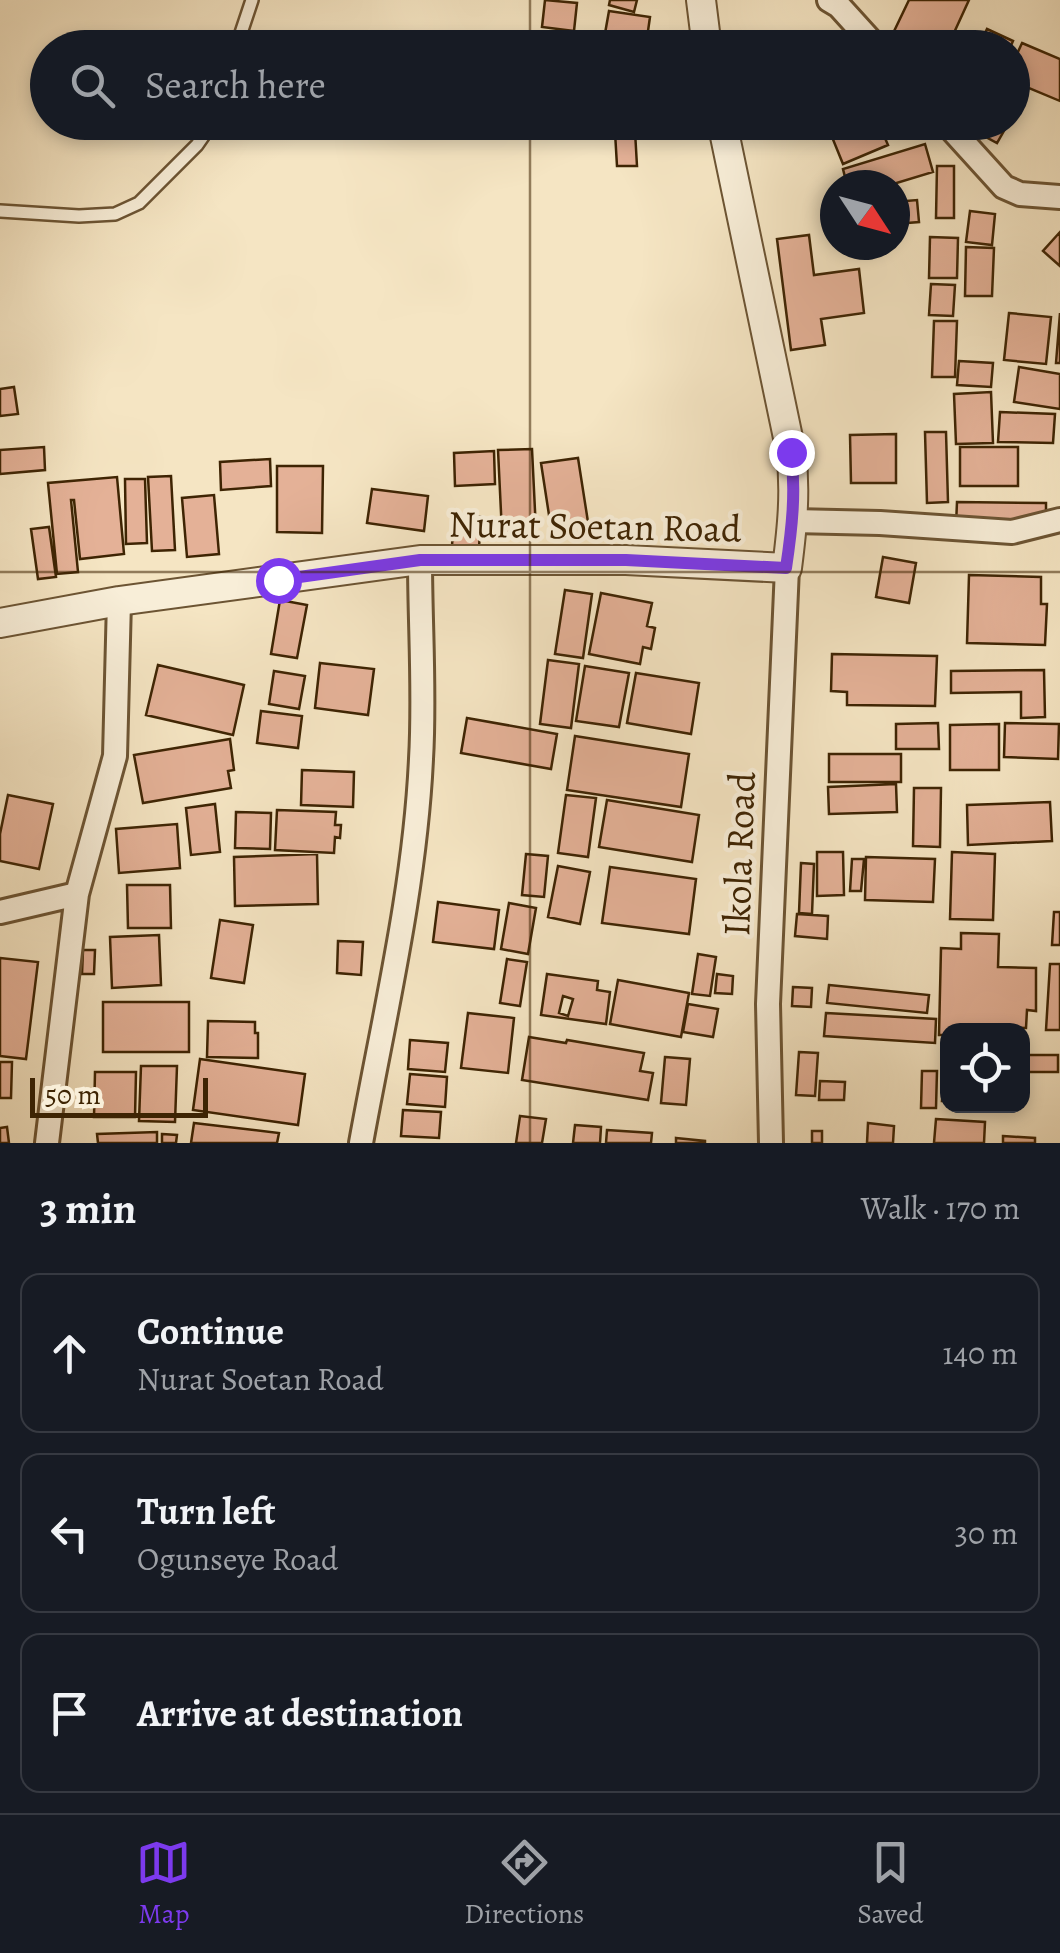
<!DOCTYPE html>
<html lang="en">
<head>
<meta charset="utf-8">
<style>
  :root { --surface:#171b24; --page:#242831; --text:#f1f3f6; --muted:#9ea1a6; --line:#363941; --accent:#7c3aed }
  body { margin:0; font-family:Alegreya,serif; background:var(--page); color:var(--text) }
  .controls { position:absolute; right:30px; bottom:30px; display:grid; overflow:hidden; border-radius:20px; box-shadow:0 5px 15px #0003 }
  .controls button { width:90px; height:90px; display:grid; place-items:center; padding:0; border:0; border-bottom:2px solid var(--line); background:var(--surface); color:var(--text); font:50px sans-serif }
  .compass { position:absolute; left:820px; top:170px; width:90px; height:90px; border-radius:50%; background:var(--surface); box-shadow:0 5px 15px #0003; rotate:126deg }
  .scale { position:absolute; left:30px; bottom:25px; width:178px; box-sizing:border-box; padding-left:10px; border:5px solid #3e2403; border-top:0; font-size:28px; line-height:35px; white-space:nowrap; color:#3e2403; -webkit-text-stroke:8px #f8eed8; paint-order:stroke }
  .stop { position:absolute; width:30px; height:30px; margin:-22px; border:8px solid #7c3aed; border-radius:50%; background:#fff }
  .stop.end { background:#7c3aed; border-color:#fff; box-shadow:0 2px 10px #0008 }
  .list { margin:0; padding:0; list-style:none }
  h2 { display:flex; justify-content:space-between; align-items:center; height:130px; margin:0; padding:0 40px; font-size:42px }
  h2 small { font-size:32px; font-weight:400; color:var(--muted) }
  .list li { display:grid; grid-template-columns:65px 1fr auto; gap:30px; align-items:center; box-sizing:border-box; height:160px; margin:0 20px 20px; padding:0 20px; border:2px solid var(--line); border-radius:20px }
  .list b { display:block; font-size:38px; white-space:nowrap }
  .list p { margin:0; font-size:32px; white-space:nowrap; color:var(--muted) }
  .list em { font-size:32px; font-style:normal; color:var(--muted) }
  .icon { flex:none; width:55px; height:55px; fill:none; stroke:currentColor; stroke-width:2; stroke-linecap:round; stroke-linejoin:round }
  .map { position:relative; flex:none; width:1060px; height:1143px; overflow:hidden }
  .search { position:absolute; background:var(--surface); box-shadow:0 5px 15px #0003; left:30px; right:30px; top:30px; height:110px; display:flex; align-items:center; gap:25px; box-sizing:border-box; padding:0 35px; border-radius:55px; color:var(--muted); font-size:38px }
  .sheet { height:670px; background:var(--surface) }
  nav { display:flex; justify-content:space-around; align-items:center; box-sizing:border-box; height:140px; border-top:2px solid var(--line); background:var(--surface); font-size:28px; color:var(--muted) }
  nav a { display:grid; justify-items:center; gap:5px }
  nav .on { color:var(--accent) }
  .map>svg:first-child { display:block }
  .building { fill:#e4b197; stroke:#3e2403; stroke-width:2.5; fill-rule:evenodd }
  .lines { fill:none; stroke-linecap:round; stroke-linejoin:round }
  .service-casing { stroke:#6c5433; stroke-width:16 }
  .minor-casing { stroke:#6c5433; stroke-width:28 }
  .tertiary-casing { stroke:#6c5433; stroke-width:32 }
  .service { stroke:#f8eed8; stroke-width:11 }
  .minor { stroke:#f8eed8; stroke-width:22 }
  .tertiary { stroke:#f8eed8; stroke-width:28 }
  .route { stroke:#7c3aed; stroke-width:12 }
  .grid { fill:none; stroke:#3e2403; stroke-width:2.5; stroke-opacity:0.55 }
  .labels { text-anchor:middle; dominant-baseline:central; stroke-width:9; stroke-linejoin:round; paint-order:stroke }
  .street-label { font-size:38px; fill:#3e2403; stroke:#f8eed8 }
</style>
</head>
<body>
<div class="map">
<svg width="1060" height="1143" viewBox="0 0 1060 1143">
  <rect width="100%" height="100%" fill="#f5e5c3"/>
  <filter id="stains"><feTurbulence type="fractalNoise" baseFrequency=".002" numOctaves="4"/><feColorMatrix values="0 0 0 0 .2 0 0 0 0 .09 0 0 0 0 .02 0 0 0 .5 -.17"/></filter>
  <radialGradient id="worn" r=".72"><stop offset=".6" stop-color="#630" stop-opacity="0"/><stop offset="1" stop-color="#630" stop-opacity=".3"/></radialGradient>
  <!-- building -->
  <path class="building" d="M545,0L577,3L574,31L542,27Z
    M610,0H637L634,12L609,5Z
    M909,0H969L947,48H886Z
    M609,11L650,17L646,45L604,39Z
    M987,29L1013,41L1010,48H978Z
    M540,34L573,40L571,48H537Z
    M789,40V48H740V43Z
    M1022,43L1060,59V101L1012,81V65Z
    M1012,91L1023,97L1012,116Z
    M743,122H794V128L744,132Z
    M867,122H878L888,145L843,164L832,137Z
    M977,122H1009L997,143L973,130Z
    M635,131L637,166H617L615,132Z
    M925,144L933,172L890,185H847L843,169Z
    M937,166H954V218H936Z
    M917,200L919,222L895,224V202Z
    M970,211L995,214L992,245L966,242Z
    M1060,232V266L1043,251Z
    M809,235L814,275L859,269L864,313L821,319L825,345L791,350L777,239Z
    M930,237L958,238L957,278H929Z
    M966,247L994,248L992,296H965Z
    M931,284L955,285L953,316L929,315Z
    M1009,313L1051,317L1046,364L1004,360Z
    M1060,313V363H1056Z
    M934,321H957L955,377H932Z
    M959,361L993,363L991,387L957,385Z
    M1019,367L1060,374V409L1014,402Z
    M14,387L18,414L0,416V389Z
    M991,392L993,443L956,444L954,394Z
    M1000,412L1055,414L1053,443L998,442Z
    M925,432H946L948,502L927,503Z
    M896,434V483H851L850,435Z
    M44,447L45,470L0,474V450Z
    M960,447H1018V486H960Z
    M532,449L536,531L502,533L498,450Z
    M494,451L495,484L455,486L454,453Z
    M578,458L588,522L551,528L541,463Z
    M270,459L271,486L221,490L220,462Z
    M277,466H323L322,533L277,532Z
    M171,476L175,550L152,551L148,477Z
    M117,477L124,554L80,559L74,500H71L78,572L57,574L48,483Z
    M125,479H145L147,543L126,544Z
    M372,489L428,496L424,531L367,523Z
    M214,495L219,554L187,557L182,498Z
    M957,502L1046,503V525H956Z
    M454,515L481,517L479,547L452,546Z
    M49,527L56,577L38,579L31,529Z
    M883,557L916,563L909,603L876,597Z
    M969,575L1041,577V604H1047L1045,645L967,643Z
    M565,590L592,594L583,658L555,654Z
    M601,593L652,603L647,626L655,628L651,649L643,647L640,664L589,654Z
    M280,600L307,605L297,658L271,654Z
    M832,654L937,656L935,706L847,705V692L831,691Z
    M548,660L579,664L571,728L540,724Z
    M320,663L374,669L368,715L315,708Z
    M158,665L244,685L233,735L146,715Z
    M585,666L629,673L619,727L576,721Z
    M1044,670L1045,717L1021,718V692L951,693V671Z
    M274,671L305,676L299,709L269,704Z
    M636,673L699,683L691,734L627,723Z
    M261,711L302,716L298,748L257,743Z
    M467,718L557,734L551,769L461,753Z
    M938,723L939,749H896V724Z
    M1005,723L1059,724L1058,759L1004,757Z
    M999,724V770H950V725Z
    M575,736L689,754L681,807L567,790Z
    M230,739L234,770L228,771L231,788L143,803L134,755Z
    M829,754H901V782H829Z
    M302,770L354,772L353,807L301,805Z
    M896,784L897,812L829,814L828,787Z
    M914,788H941L940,847L913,846Z
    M8,795L53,804L39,869L0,861V834Z
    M566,795L596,798L588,857L558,853Z
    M607,800L699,815L692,862L599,847Z
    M1050,802L1052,841L968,845L967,805Z
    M215,804L220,852L191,855L186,808Z
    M277,810L336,812L335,825H341L340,838L335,837L334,853L275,850Z
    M236,812L271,813L270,849L235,848Z
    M177,824L180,868L119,873L116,829Z
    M817,852H843L844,895L817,896Z
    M952,852L995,854L993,920L950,919Z
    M317,854L318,904L235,906L234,857Z
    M526,854L548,856L544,897L522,895Z
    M866,857L935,859L933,902L865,900Z
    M852,859H864L861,891H850Z
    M801,863L814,864L812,914L799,913Z
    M558,866L590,872L580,924L548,917Z
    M610,867L696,879L689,934L602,923Z
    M127,885H170L171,928H128Z
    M438,902L499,910L494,949L433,942Z
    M509,903L536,908L528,954L501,949Z
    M1054,912H1060V945H1052Z
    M797,914L828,916L827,939L795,936Z
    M220,920L253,925L244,983L211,978Z
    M961,933L999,934L998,967L1036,968V1011L1027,1010L1026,1028L971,1027V1030H948V1035H939L941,948L961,949Z
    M159,935L161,985L112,988L110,937Z
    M338,941L363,942L361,975L337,973Z
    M83,950H95L94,974H82Z
    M698,954L716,957L710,996L692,994Z
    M0,958L38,962L26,1059L0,1056Z
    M507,959L527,962L520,1006L500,1003Z
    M1050,964H1060V1030H1046Z
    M547,974L598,981L597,990L610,992L606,1024L541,1015ZM563,996L573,999L568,1016L559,1013Z
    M717,974L733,976L732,994L715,993Z
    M618,980L689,993L681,1037L610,1024Z
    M829,985L929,995L927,1013L827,1003Z
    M793,987L812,988L811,1007L792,1006Z
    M103,1002H189V1052H103Z
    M688,1004L718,1009L713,1037L683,1032Z
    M468,1013L514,1018L508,1073L461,1068Z
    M826,1013L936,1019L935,1043L824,1036Z
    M208,1021L255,1022V1033H258V1058L207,1057Z
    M529,1037L566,1043L567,1040L644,1053L640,1071L653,1073L648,1100L522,1080Z
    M410,1040L448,1043L445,1072L408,1069Z
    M799,1052L818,1053L815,1096L796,1095Z
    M946,1052H948V1101H942Z
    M1022,1055H1058V1072H1022Z
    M665,1057L690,1059L686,1105L661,1103Z
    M200,1059L305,1074L298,1125L193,1110Z
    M0,1062H12L11,1098H0Z
    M141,1066H177L175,1122L139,1121Z
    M922,1071H937L936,1108H921Z
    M95,1072H136L135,1117H94Z
    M410,1074L447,1077L445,1107L407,1104Z
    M820,1081L845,1082L844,1100H819Z
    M403,1110L441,1112L439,1138L401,1136Z
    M520,1116L546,1119L542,1143H516Z
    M936,1119L985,1122L984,1143H934Z
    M194,1123L279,1133L277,1143H191Z
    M868,1123L894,1126L893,1143H867Z
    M575,1125L601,1127L600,1143H573Z
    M7,1127L9,1143H0V1128Z
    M607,1130L652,1133L651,1143H606Z
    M812,1131H822V1143H812Z
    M157,1132V1143H98L97,1134Z
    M162,1134L177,1135L176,1143H162Z
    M1003,1136L1035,1138V1143H1003Z
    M676,1138L705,1141V1143H676Z"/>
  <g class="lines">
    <!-- service casing -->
    <g class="service-casing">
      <path id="service" d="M236,48L252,0
        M0,211L79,216L115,214L139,203L197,145L213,122"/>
    </g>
    <!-- minor casing -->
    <g class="minor-casing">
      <path id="minor" d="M829,0L839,6L877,48
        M945,122L1004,187L1020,194L1060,197
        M793,521L880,523L1012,532L1060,520
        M0,912L77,894
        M47,1143L77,894L115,756L119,601
        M361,1143C384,1016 415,888 421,759C425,693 420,626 420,560
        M771,1143L768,1004L787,568"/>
    </g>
    <!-- tertiary casing -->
    <g class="tertiary-casing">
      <path id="tertiary" d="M701,0L707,48
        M0,623L119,601L420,560H626L787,568C792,529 796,492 791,452L722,122"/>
    </g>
    <!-- service -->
    <use href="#service" class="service"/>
    <!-- minor -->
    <use href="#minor" class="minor"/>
    <!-- tertiary -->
    <use href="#tertiary" class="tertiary"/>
  </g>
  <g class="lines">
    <!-- route -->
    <path class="route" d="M278,580L420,560H626L786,568C792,528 796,492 791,452"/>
  </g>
  <!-- grid -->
  <path class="grid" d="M530,0V48M530,122V1143M0,572H1060"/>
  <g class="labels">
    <!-- street labels -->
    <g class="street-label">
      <text transform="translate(595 526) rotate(1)">Nurat Soetan Road</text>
      <text transform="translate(739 854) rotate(-88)">Ikola Road</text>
    </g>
  </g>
  <rect width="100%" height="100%" filter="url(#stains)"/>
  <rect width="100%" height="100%" fill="url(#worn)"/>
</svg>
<div class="controls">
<button><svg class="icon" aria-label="locate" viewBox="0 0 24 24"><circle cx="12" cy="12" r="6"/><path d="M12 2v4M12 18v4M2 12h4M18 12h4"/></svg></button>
</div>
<svg class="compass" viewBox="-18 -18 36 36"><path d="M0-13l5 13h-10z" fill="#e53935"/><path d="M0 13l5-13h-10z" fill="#9ea1a6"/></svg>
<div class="scale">50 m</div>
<div class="stop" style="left:278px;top:580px"></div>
<div class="stop end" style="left:791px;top:452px"></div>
<div class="search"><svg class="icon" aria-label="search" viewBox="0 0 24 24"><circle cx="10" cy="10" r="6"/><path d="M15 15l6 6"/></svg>Search here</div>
</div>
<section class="sheet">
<h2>3 min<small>Walk · 170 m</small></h2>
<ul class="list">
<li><svg class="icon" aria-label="ahead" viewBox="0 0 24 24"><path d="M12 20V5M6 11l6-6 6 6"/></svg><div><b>Continue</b><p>Nurat Soetan Road</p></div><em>140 m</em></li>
<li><svg class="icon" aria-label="left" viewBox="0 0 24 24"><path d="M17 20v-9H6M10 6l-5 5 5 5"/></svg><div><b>Turn left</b><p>Ogunseye Road</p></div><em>30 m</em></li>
<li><svg class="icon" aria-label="arrive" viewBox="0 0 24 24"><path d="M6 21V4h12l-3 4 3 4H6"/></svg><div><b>Arrive at destination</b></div></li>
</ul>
</section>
<nav>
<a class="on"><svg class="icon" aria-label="map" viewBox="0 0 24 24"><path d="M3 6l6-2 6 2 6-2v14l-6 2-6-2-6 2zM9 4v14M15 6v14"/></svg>Map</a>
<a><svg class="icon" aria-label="directions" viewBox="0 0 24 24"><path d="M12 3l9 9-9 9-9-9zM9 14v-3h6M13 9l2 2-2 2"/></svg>Directions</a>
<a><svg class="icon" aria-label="saved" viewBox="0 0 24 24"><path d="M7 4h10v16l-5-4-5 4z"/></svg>Saved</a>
</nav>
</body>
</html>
